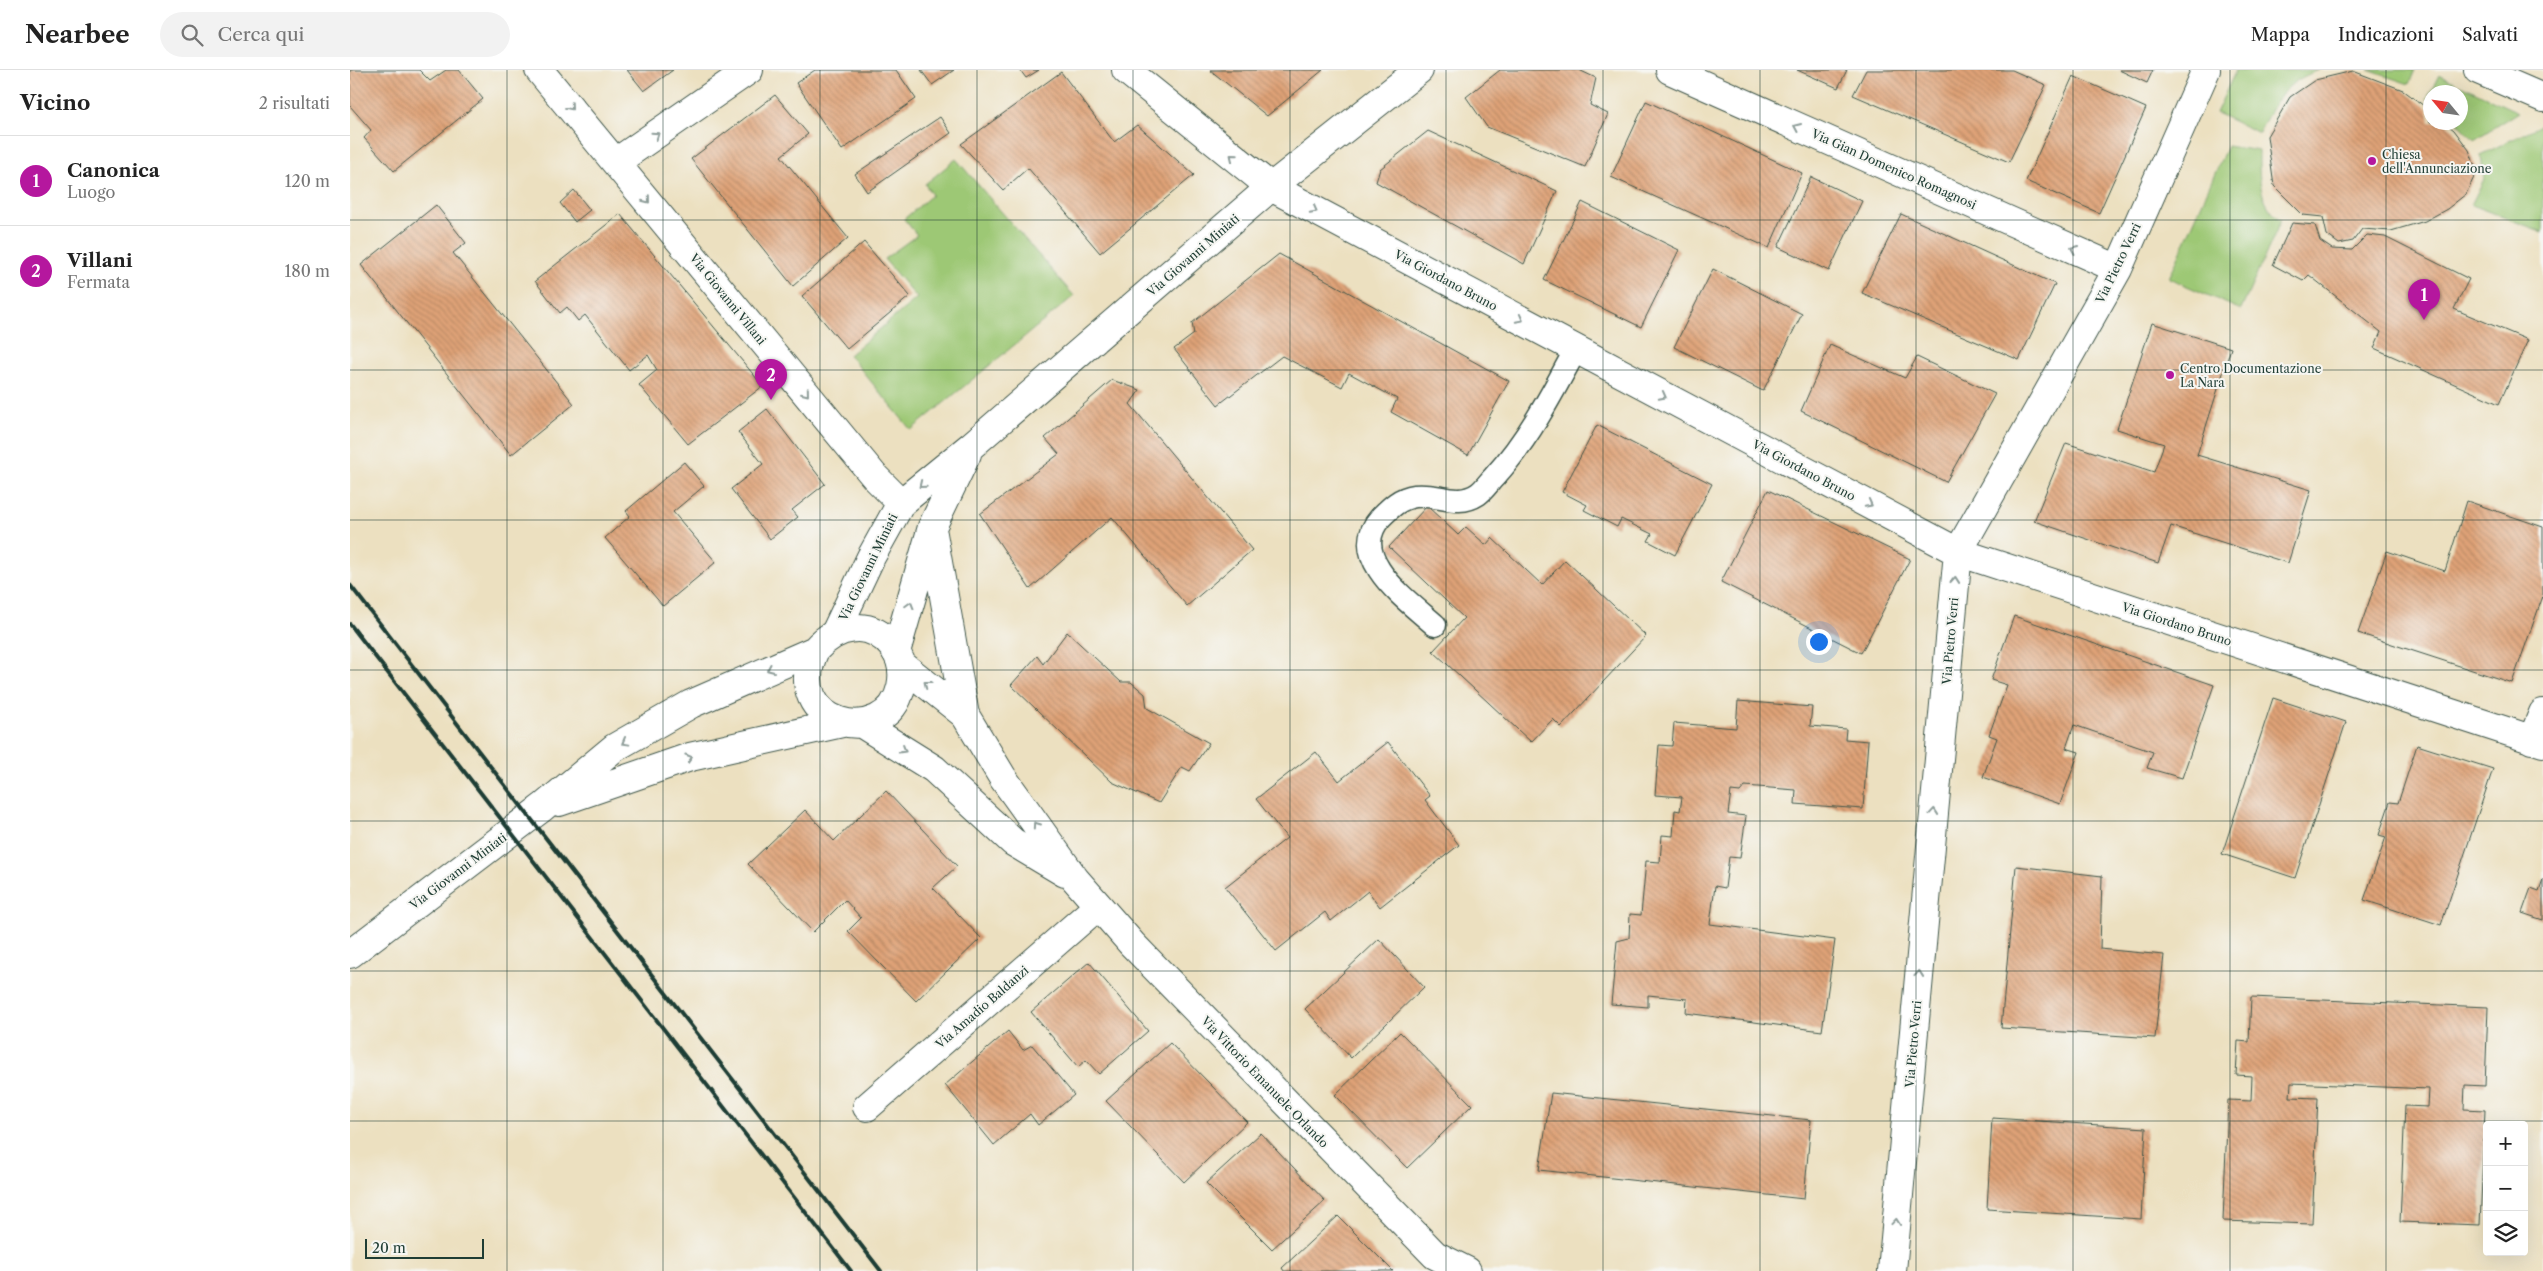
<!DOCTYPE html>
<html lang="it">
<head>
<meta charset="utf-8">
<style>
  :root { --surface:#fff; --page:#f2f2f2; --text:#222; --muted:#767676; --line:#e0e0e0; --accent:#b5179e }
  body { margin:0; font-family:"Libre Caslon Text",serif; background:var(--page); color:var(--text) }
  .controls { position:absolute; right:15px; bottom:15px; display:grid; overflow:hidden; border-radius:5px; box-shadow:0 5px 20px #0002 }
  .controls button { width:45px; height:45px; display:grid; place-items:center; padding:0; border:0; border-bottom:1px solid var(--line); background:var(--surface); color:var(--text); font:25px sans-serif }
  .compass { position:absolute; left:2073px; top:15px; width:45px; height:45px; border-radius:50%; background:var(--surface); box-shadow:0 5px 20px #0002; rotate:299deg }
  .scale { position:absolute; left:15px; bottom:12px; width:119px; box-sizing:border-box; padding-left:5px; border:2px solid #1f3d34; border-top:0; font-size:14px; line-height:18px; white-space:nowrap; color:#1f3d34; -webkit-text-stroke:4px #f6f6f2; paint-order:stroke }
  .you { position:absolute; left:1468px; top:571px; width:18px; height:18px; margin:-12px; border:4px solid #fff; border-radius:50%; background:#1a73e8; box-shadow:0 0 0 8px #1a73e833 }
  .badge { display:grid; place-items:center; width:32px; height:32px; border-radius:50%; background:var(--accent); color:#fff; font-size:16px; font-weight:700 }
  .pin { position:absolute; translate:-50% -41px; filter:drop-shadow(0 1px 2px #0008) }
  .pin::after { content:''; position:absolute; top:26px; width:18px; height:15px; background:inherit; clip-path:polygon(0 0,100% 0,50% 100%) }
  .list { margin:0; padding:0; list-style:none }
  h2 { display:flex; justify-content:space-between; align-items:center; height:65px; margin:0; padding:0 20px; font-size:21px }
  h2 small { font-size:16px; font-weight:400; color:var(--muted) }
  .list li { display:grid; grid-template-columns:32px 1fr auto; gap:15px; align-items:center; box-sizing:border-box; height:90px; padding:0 20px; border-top:1px solid var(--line) }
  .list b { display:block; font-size:19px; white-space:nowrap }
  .list p { margin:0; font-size:16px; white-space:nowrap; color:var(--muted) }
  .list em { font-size:16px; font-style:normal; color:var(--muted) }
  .icon { flex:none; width:28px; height:28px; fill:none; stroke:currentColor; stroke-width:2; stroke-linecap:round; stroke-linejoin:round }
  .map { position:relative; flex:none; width:2193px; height:1201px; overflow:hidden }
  header { display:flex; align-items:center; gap:30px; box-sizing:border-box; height:70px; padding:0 25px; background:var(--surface); border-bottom:1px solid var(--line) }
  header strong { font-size:24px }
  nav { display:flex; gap:28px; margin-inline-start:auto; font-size:18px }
  .search { width:350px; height:45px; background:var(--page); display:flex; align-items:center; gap:12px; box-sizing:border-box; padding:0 18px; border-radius:28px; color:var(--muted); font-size:19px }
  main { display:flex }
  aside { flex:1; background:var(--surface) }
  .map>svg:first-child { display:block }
  .green { fill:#9dc875; stroke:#5e8254 }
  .building { fill:url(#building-back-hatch) }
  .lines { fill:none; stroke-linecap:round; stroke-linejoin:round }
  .lane-casing { stroke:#3e5549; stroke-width:25 }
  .street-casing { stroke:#3e5549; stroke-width:30 }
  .secondary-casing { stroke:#3e5549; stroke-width:30 }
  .lane { stroke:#fff; stroke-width:22 }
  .street { stroke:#fff; stroke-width:28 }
  .secondary { stroke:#fff; stroke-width:28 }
  .rail { stroke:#1f3d34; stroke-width:4 }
  .oneway { stroke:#8f9e9a }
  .grid { fill:none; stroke:#1f3d34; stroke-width:1; stroke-opacity:0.55 }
  .poi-dot { fill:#b5179e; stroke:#f6f6f2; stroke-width:2 }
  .labels { text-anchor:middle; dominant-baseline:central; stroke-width:4; stroke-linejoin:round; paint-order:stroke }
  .poi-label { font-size:12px; fill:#1f3d34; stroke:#f6f6f2; text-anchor:start }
  .street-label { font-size:12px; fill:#1f3d34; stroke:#f6f6f2 }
</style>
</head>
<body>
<header>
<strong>Nearbee</strong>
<div class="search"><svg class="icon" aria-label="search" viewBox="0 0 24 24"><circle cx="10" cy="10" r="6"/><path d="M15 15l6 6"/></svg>Cerca qui</div>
<nav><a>Mappa</a><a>Indicazioni</a><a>Salvati</a></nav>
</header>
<main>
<aside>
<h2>Vicino<small>2 risultati</small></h2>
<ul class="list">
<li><span class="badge">1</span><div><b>Canonica</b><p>Luogo</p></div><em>120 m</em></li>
<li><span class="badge">2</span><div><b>Villani</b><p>Fermata</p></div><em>180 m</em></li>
</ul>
</aside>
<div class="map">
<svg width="2193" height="1201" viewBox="0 0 2193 1201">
  <defs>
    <pattern id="building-back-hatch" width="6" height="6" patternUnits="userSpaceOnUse" patternTransform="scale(1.25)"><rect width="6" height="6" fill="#dfa277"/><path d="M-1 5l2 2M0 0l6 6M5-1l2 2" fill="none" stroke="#b48562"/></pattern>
  </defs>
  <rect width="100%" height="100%" fill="#f6f6f2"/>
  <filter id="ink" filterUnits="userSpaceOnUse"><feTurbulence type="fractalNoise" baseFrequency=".02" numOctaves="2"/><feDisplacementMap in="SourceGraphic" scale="10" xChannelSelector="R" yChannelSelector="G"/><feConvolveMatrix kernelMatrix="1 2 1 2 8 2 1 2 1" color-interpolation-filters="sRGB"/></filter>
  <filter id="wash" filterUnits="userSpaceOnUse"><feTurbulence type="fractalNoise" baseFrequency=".0096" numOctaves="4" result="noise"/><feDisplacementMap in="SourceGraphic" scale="20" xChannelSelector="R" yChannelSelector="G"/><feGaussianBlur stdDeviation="1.12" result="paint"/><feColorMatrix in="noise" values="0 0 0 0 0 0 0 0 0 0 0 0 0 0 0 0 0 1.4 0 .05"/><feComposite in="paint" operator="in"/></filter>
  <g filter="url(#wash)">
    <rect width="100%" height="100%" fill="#ece0c0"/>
    <!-- green -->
    <path class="green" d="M1886,0H1969C1933,13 1925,31 1909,63L1866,43Z
      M2018,0H2065L2059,14Z
      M2089,5L2168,42L2124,70L2107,53L2110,52V22H2080V32L2077,29Z
      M2193,54V162L2121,135L2134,109L2131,85Z
      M1877,76L1909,81C1909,106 1908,134 1931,150L1891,240L1819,208Z
      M606,89L724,226L561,360L499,285L567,228L534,189L567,165L554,149L582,125L575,114Z"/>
    <g id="blocks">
      <!-- building -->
      <path class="building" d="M0,0H69L80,11L96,0H109L133,29L44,101L14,68L21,60L0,36Z
        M277,0H323L294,21Z
        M465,0H546L566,29L492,80L446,13Z
        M571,0H604L582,15Z
        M670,0H689L676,8Z
        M860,0H973L917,46Z
        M1150,0H1229L1246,8L1240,35L1258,44L1235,97L1137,57L1116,27Z
        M1447,0H1497L1488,18Z
        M1516,0H1662L1696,15L1659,92L1503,25Z
        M1769,0H1803L1797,13Z
        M2003,1L2053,20L2078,39L2080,52H2094L2104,60L2119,80L2127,101L2116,124L2097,139L2075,151L2041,161L2012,159L2003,171L1989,174L1977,165L1973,147L1953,145L1924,116L1917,66L1940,27L1965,10Z
        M711,2L764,72L787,55L844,105L750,183L678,98L653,120L611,74Z
        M1723,6L1796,38L1749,143L1676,111Z
        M425,25L458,64L431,86L498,168L443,216L341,89Z
        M1296,31L1452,103L1419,178L1261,107Z
        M590,47L601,63L517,122L505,104Z
        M1078,61L1207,121L1174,194L1026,112L1030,99Z
        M1461,107L1512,131L1479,201L1428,177Z
        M224,120L240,140L225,152L210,133Z
        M1232,132L1329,180L1291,257L1194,210Z
        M86,135L116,173L103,183L224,334L161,385L11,195Z
        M270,144L413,316L338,374L289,315L307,300L298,285L279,300L235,245L228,251L217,237L210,243L185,211Z
        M1551,144L1705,214L1669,290L1512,223Z
        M1942,153L1965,155L1970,171L1982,179L2002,180L2017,165L2035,167L2119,209L2104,239L2178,270L2149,334L2024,278L2031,262L1959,205L1953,211L1923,195Z
        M514,172L560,226L497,279L452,226Z
        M929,184L1159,311L1118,385L1041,342L1047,329L999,303L992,317L932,286L868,335L824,279L844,264L842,253Z
        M1363,199L1452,244L1413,321L1324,277Z
        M1802,253L1881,278L1847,385L1961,420L1938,493L1821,456L1808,493L1684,451L1716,373L1804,402L1814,374L1767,359Z
        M1480,275L1555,308L1567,287L1645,324L1596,412L1451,341Z
        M762,310L790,320L780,334L902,480L837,536L762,447L680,519L630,444L709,384L695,368Z
        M417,339L475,414L442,440L448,447L420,469L381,419L413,394L388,362Z
        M1247,355L1362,414L1325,485L1298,471L1302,464L1271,449L1267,457L1234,440L1237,435L1212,422Z
        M334,392L354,416L323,442L366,492L313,536L255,468L280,446L276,441Z
        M1418,420L1560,489L1511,583L1371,512Z
        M2117,431L2193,457V526L2162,613L2008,563L2037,481L2095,501Z
        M1077,436L1108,465L1116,457L1136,475L1142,468L1192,515L1215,490L1296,566L1211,657L1203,649L1181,672L1083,581L1114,548L1039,477Z
        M1664,546L1864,615L1832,708L1797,698L1803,682L1724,655L1716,678L1729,682L1710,734L1633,707L1647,668L1639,665L1657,615L1641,610Z
        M717,562L771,612H781L795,624L797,638L859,673L840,701L832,697L809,733L762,712L661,615L687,586L693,594Z
        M1923,628L1996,652L1945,808L1872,784Z
        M1388,631L1462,637L1460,656L1496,659L1495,669L1518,671L1513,739L1445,734L1446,720L1395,716L1390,722L1381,721L1378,744L1396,746L1390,788L1379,787L1375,818L1365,816L1360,854L1485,870L1472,961L1336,943L1337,929L1298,925V937L1261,934L1267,871L1279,868L1280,844L1291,845L1296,791L1310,792L1312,765L1323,766L1325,740L1330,741L1332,727L1305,725L1309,675L1322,676L1324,653L1386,658Z
        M1038,672L1080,726L1075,730L1109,775L1030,837L1018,821L981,851L975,842L926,881L875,817L937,768L906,729L966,682L989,711Z
        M2067,675L2143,699L2091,855L2014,830L2036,767L2029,765L2040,732L2048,733Z
        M536,721L607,796L583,818L631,868L566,931L498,861L511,848L495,830L463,862L398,794L455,740L484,771Z
        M1666,796L1752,806L1750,879L1814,885L1805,968L1651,958Z
        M2193,809V850L2172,843L2181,818L2189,821Z
        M1029,869L1074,917L1001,988L955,939Z
        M739,892L798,961L749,1004L736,990L728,997L681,942Z
        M1901,927L2138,937L2135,1016L2115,1015L2114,1039L2135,1040L2130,1155L2050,1152L2055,1036L2078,1037L2079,1019L1941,1013L1940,1027L1968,1028L1962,1154L1873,1151L1878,1030L1901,1031L1902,1006L1886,1005L1888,971L1899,972Z
        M658,961L673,980L682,975L724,1025L688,1055L680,1044L644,1075L595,1015Z
        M1050,962L1122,1035L1057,1098L985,1025Z
        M820,973L897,1052L834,1112L756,1031Z
        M1201,1023L1461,1050L1454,1129L1189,1100Z
        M1642,1048L1796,1058L1791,1149L1637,1139Z
        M911,1063L975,1131L922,1179L856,1113Z
        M988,1146L1043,1201H934L932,1198Z"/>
    </g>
  </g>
  <g filter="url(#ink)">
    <use href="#blocks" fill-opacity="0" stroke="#3e5549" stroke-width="1"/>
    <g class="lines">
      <!-- lane casing -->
      <g class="lane-casing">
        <path id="lane" d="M1085,555C1057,530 995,487 1031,447C1041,437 1050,428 1065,426C1088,423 1107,438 1128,424C1134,420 1139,412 1144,407C1178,370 1202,324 1226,279"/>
      </g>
      <!-- street casing -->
      <g class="street-casing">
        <path id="street" d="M189,0L525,407L551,433
          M776,0L921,117L1608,482L2193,673
          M1320,0L1768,199
          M2128,0L2193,28
          M266,92L399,0
          M583,464L615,645
          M486,561L521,487L551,433L621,376L921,117L1069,0
          M546,582L582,457L617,384
          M2182,670L2193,643
          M517,1037L748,836
          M1542,1201L1608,482L1768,199L1856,0"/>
      </g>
      <!-- secondary casing -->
      <g class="secondary-casing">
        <path id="secondary" d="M551,594L615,645L653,708L725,809L782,874L1085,1185L1117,1201
          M512,654L584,699L663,772L715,803
          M209,732L340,687L492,653
          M0,884L193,737L264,678L341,634L465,580C487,555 520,548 543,577C552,589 554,603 551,617C537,681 430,656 465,580"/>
      </g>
      <!-- lane -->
      <use href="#lane" class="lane"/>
      <!-- street -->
      <use href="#street" class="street"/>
      <!-- secondary -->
      <use href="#secondary" class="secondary"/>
      <!-- rail -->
      <path class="rail" d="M0,515L531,1201
        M0,554L501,1201"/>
    </g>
    <!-- one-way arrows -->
    <defs><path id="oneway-chevron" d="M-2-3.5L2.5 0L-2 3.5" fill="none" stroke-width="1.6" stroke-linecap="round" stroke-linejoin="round" transform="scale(1.25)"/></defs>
    <g class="oneway">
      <use href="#oneway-chevron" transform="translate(220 37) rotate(50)"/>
      <use href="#oneway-chevron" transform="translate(1447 57) rotate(-156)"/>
      <use href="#oneway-chevron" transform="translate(306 65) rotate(-35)"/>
      <use href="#oneway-chevron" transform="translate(883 87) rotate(-141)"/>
      <use href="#oneway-chevron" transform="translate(297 130) rotate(51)"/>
      <use href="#oneway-chevron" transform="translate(964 140) rotate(28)"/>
      <use href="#oneway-chevron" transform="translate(1724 179) rotate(-156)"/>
      <use href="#oneway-chevron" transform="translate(1170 249) rotate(28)"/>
      <use href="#oneway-chevron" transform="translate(456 323) rotate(51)"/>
      <use href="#oneway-chevron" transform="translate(1313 326) rotate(28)"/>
      <use href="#oneway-chevron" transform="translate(572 415) rotate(141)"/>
      <use href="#oneway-chevron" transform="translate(1519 434) rotate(28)"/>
      <use href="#oneway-chevron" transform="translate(1605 510) rotate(-85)"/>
      <use href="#oneway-chevron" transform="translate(560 535) rotate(-74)"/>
      <use href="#oneway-chevron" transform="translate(420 599) rotate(156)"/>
      <use href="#oneway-chevron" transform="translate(577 614) rotate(-142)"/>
      <use href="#oneway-chevron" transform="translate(275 672) rotate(151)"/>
      <use href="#oneway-chevron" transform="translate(553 680) rotate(31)"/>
      <use href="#oneway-chevron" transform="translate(339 688) rotate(-17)"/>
      <use href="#oneway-chevron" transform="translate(1584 742) rotate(-85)"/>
      <use href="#oneway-chevron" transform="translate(686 755) rotate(-125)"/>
      <use href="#oneway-chevron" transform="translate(1569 904) rotate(-85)"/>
      <use href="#oneway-chevron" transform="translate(1546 1152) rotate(-85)"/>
    </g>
  </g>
  <!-- grid -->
  <path class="grid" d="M157,0V1201M313,0V1201M470,0V1201M627,0V1201M783,0V1201M940,0V1201M1096,0V1201M1253,0V1201M1410,0V1201M1566,0V1201M1723,0V1201M1880,0V1201M2036,0V1201M0,150H2193M0,300H2193M0,450H2193M0,600H2193M0,751H2193M0,901H2193M0,1051H2193"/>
  <!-- markers -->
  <g class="poi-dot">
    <circle cx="2022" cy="91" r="5"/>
    <circle cx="1820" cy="305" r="5"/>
  </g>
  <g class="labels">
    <!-- poi labels -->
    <g class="poi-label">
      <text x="2032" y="84">Chiesa<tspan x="2032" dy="14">dell'Annunciazione</tspan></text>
      <text x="1830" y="298">Centro Documentazione<tspan x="1830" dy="14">La Nara</tspan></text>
    </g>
    <!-- street labels -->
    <g class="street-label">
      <text transform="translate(1544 99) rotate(24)">Via Gian Domenico Romagnosi</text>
      <text transform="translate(843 185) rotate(-41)">Via Giovanni Miniati</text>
      <text transform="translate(1768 193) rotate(-64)">Via Pietro Verri</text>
      <text transform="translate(1096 210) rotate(28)">Via Giordano Bruno</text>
      <text transform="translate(378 229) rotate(51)">Via Giovanni Villani</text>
      <text transform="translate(1454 400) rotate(28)">Via Giordano Bruno</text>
      <text transform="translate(518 497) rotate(-64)">Via Giovanni Miniati</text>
      <text transform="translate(1827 554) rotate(18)">Via Giordano Bruno</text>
      <text transform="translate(1600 571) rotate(-85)">Via Pietro Verri</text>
      <text transform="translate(108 801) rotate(-37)">Via Giovanni Miniati</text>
      <text transform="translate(632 937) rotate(-41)">Via Amadio Baldanzi</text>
      <text transform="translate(1563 974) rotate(-85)">Via Pietro Verri</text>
      <text transform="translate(915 1012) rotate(46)">Via Vittorio Emanuele Orlando</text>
    </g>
  </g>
</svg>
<div class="controls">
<button>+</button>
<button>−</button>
<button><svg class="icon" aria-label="layers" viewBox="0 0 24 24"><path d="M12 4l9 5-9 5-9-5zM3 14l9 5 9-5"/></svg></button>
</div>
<svg class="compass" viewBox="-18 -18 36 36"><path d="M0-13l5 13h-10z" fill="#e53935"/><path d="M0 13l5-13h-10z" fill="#767676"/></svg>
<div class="scale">20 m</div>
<div class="you"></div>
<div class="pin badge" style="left:2074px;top:250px">1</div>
<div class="pin badge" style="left:421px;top:330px">2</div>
</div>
</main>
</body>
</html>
